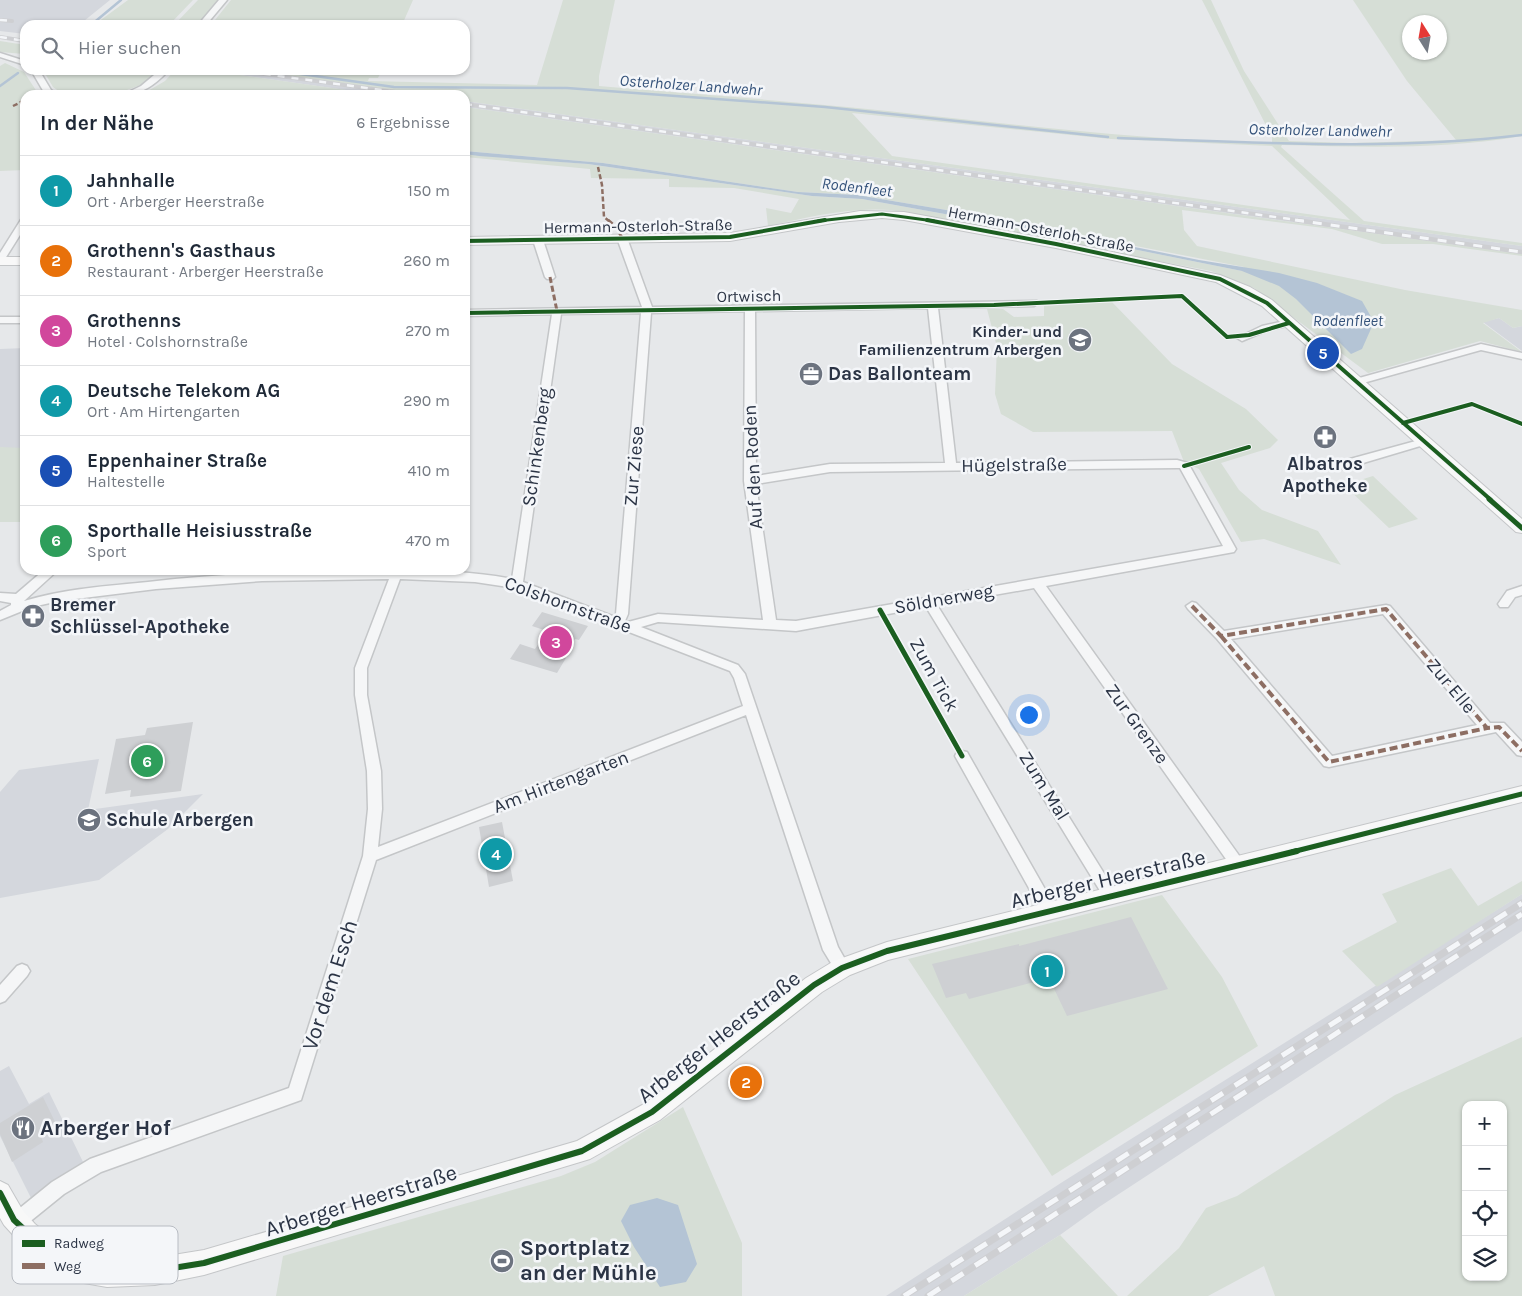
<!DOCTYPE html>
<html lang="de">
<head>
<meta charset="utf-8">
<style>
  :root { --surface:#fff; --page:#f2f2f3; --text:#1f2937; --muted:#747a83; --line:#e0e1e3; --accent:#0b8043 }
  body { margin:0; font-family:Karla,sans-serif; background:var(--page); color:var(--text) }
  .controls { position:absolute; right:15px; bottom:15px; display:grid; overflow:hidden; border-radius:10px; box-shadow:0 1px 4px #0004 }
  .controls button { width:45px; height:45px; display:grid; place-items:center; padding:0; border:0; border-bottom:1px solid var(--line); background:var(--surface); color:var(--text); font:25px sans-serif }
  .compass { position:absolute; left:1402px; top:15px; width:45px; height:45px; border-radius:50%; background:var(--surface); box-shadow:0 1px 4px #0004; rotate:349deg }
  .you { position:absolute; left:1028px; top:714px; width:18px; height:18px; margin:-12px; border:4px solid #fff; border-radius:50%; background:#1a73e8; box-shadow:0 0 0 8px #1a73e833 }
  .badge { display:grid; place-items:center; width:32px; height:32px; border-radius:50%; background:var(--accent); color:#fff; font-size:16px; font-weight:700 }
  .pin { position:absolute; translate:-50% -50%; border:2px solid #fff; box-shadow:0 1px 5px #0006 }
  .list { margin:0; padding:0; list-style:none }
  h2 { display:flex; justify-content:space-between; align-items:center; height:65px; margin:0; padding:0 20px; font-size:21px }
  h2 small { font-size:16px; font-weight:400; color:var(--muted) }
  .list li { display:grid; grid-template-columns:32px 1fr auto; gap:15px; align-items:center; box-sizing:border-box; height:70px; padding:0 20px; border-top:1px solid var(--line) }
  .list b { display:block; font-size:19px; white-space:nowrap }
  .list p { margin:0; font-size:16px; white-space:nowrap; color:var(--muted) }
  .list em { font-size:16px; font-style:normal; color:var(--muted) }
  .icon { flex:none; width:28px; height:28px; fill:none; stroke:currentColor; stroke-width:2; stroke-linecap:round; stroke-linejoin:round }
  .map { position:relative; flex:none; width:1522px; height:1296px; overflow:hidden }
  .search { position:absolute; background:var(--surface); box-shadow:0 1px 4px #0004; left:20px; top:20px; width:450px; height:55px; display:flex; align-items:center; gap:12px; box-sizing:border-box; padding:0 18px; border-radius:15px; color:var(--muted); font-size:19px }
  .panel { position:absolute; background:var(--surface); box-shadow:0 1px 4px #0004; left:20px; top:90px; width:450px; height:485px; border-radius:15px }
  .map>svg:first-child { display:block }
  .built { fill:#d4d7dd }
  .green { fill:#d6ded6; fill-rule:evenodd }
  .water { fill:#b4c4d5 }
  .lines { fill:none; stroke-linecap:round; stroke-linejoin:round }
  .stream { stroke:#b4c4d5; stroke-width:2.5 }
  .building { fill:#ced0d3 }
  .street-casing { stroke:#c4c6c8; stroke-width:3 }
  .secondary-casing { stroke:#c4c6c8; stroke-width:2 }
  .street { fill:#f5f6f7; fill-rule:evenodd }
  .secondary { fill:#f8f8f8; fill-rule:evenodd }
  .rail-far2-casing { stroke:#cecfd2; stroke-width:4 }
  .rail-far1-casing { stroke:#cecfd2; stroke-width:4.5 }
  .rail-casing { stroke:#cecfd2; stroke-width:7 }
  .rail-far2 { stroke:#f4f6f9; stroke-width:2.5; stroke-dasharray:7; stroke-linecap:butt }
  .rail-far1 { stroke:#f4f6f9; stroke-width:3; stroke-dasharray:9; stroke-linecap:butt }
  .rail { stroke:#f4f6f9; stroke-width:5; stroke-dasharray:14; stroke-linecap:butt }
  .quiet-far2 { stroke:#8d6e63; stroke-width:2.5; stroke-dasharray:5 2.5; stroke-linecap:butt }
  .quiet-far1 { stroke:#8d6e63; stroke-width:3; stroke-dasharray:6 3; stroke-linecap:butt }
  .quiet { stroke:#8d6e63; stroke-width:4; stroke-dasharray:8 4; stroke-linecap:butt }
  .cycleway-far3-casing { stroke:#f4f6f9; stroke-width:5 }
  .cycleway-far2-casing { stroke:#f4f6f9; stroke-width:6 }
  .cycleway-far1-casing { stroke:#f4f6f9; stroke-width:8 }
  .cycleway-casing { stroke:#f4f6f9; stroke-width:9 }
  .cycleway-far3 { stroke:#1b5e20; stroke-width:3 }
  .cycleway-far2 { stroke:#1b5e20; stroke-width:4 }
  .cycleway-far1 { stroke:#1b5e20; stroke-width:5 }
  .cycleway { stroke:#1b5e20; stroke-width:6 }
  .labels { text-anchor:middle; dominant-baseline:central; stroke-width:5; stroke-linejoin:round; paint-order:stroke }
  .far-water-label { font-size:16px; font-style:italic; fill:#34527a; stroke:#f4f6f9 }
  .far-street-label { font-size:16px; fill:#2b3445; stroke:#f4f6f9 }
  .far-poi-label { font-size:16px; font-weight:bold; fill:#2b3445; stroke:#f4f6f9; text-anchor:end }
  .poi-label { font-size:19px; font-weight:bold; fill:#2b3445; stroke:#f4f6f9; text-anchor:start }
  .street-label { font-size:19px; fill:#2b3445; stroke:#f4f6f9 }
  .near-street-label { font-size:22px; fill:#2b3445; stroke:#f4f6f9 }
  .near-poi-label { font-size:22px; font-weight:bold; fill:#2b3445; stroke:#f4f6f9; text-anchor:start }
  .key { fill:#f4f6f9; stroke:#b8bcc3; stroke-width:1 }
  .key-label { font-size:14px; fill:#2b3445 }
</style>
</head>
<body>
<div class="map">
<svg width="1522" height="1296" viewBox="0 0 1522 1296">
  <rect width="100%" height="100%" fill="#e6e8ea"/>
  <!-- built -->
  <path class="built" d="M0,0H110L79,25H25V34L0,31Z
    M204,70H247L421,95H381Z
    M465,101L1522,246V254L465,107Z
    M1499,318L1513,328L1522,326V351L1483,322Z
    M25,348V448H4L0,447V349Z
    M99,759L88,810L203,794L168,829L99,880L0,898V792L19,770Z
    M1522,894V931L1099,1207L1060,1235L964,1296H886L1064,1181Z
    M9,1066L29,1104L49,1092L85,1166L33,1202L0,1136V1071Z"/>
  <!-- green -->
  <path class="green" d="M128,0H193L169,25H94Z
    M198,0H218L197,25H174Z
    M231,0H413L402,25H211Z
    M563,0H615L599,76V86C681,93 764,99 847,107C990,121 1128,140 1272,143V137L1202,0H1211L1244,71L1289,141L1351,143L1456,140L1407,81L1353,0H1522V136C1443,150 1362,147 1282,145L1281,147L1364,221L1522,243V246L465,101V95H421L247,70H382L378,78H369L368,81L537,85ZM1440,22V52H1410V22ZM852,113L1111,139L1272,146L1350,220L892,156Z
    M0,41L25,45V58L22,57L24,54L0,52Z
    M5,63L24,72L39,95H25V170L0,171V66Z
    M43,70H158L143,84L114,95H64L53,87Z
    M175,70H204L382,95H141L165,81Z
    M465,107L1522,254V256L1433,244H1382L1332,229L1182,210L1184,230L1197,246L1405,290L1522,310V326L1513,328L1499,318L1483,323L1522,352L1480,341L1368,373L1254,288L1211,271L891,210C849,207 809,217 768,226L766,208L791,213L799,199L734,188L669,187V179L591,178L590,169L465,157V154L588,164L812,196L862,199L1083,239L1242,271L1244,267L976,215L857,195L798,192L603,163L465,151Z
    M1112,302L1172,364L1246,409L1278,440L1270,448L1221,463L1239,490L1262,510L1318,531L1341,565L1264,539L1241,542L1199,469L1184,462L1172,431L1033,432L1001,414L995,394L997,347L987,309H1003L1014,317L1044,316V306Z
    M0,447L25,448V522H0Z
    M1373,476L1418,519L1389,528L1344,485Z
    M1451,868L1478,906L1522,881V894L1377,987L1342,951L1397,922L1382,894Z
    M1162,895L1222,977L1258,1046L1052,1176L908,959Z
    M1522,1037V1296H1275L1264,1266L1208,1296H1127L1179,1248L1206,1208L1237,1196L1395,1095ZM1466,1105H1503V1277H1466Z
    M683,1107L742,1243V1296H276L283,1256L561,1176L595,1162Z
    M1060,1235L1118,1296H964Z"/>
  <!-- water -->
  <path class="water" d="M465,151L603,163L798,192L857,195L976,215L1199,260L1279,273L1317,283L1362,301L1374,322L1362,349L1351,354L1296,299L1279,286L1242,271L1083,239L862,199L812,196L588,164L479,156L465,154Z
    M657,1198L678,1205L697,1264L686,1282L660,1287L634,1247L621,1221L630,1205Z"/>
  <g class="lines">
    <!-- stream -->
    <path class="stream" d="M91,25L121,0
      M272,70L394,87L567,88L825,107L1108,137
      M0,86L18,73
      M1118,138C1253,142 1388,151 1522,135"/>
  </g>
  <!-- building -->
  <path class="building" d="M542,612L588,626L579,640L575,639L562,657L566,658L557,673L510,659L520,644L535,649L547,631L532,626Z
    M193,722L181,791L130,797L131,790L105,794L116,739L145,735L147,728Z
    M502,822L513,881L489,887L479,827Z
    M1131,917L1168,989L1067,1016L1049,978L969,999L966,993L946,998L932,964L1019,944V946Z
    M43,1097L55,1122L39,1132L43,1142L12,1162L0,1134V1123Z"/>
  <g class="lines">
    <!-- street casing -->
    <g class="street-casing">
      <path id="street" d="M219,0H227L206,25H198Z
        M0,53L25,61V65L0,57Z
        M31,70H39L51,90L57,95L45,94Z
        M160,70H169C156,84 142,95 122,95L141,86Z
        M25,217V227L3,262L0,263V253L22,218Z
        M622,235L627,238L652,307L1037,301L1039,303L1034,306L938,308L956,463L1177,460L1188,463L1236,549L1234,552L1046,586L1243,861L1245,865L1243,869L1238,871L1233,869L1034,588L937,605L1115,891L1117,895L1115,899L1110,901L1105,899L926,607L796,631L658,622L641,627L738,665L745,674L838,947L850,968L847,973L842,975L837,973L823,950L746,715L376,860L301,1100L101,1172L64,1194L22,1228L16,1231L10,1228L7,1222L10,1216L52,1182L90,1159L289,1088L363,856L368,809L367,771L355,695V668L389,579L262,581L156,589L59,601L32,607L0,620V611L11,605V603L0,601V593L16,594L44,570H58L24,601C64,589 106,586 148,582C230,573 312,569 394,571C434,571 473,571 512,579L552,314L465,316V310L642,307L617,238ZM928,308L945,463L830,464L756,476L755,311ZM745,311L744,481L763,620L658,614L628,622L625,621L628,614L651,313ZM641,313L616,614L615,617L523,582L561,314ZM1177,468H1180L1223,546L796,621L776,620L756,484L830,472ZM400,579L475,582L515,588L730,671L734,678L743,706L378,847L382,809L381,771L367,695V668Z
        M538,237L543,240L555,277L553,279H547L545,277L533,240Z
        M0,317H25V323H0Z
        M1289,320L1294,323L1292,325L1268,330L1242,341L1237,338L1262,326Z
        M1481,344L1522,353V359L1481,350L1356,385L1351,382L1352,380Z
        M1423,439L1427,440L1428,442L1427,444L1343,469L1338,465L1339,462Z
        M1522,586V595L1515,597L1508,607H1500L1498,604L1507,591Z
        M1192,602L1196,603L1224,631L1386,605L1390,606L1490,723H1504L1522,742V756L1517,755L1496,732L1329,767L1324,766L1217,639L1188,609L1186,606ZM1383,614L1477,725L1332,756L1231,639Z
        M962,751L967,752L1054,905L1056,910L1054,915L1049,916L1044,915L955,756L957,752Z
        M22,964L27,966L30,971L27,976L5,1001L0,1003V985L17,966Z"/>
    </g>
    <!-- secondary casing -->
    <g class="secondary-casing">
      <path id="secondary" d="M860,211L904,212L1056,240L1220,275L1250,287L1272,300L1522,519V533L1516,532L1262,306L1216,282L1056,248L904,220L882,218L839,222L730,241L465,245V237L730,233Z
        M0,257H25V265H0Z
        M1522,786V802L888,960L850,975L822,992L660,1120L590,1159L204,1275L155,1285L107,1287L84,1283L55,1272L24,1247L4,1225L0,1218V1181L8,1185L23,1211L35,1224L68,1251L84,1258L130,1262L204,1250L577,1141L644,1104L806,978L834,961L887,942Z"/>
    </g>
    <!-- street -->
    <use href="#street" class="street"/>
    <!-- secondary -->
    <use href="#secondary" class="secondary"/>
    <!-- rail-far2 casing -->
    <g class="rail-far2-casing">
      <path id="rail-far2" d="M0,20L12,21
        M0,37L25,41
        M219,70L242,73
        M236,70L417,95
        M465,104L1304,221"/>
    </g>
    <!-- rail-far1 casing -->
    <g class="rail-far1-casing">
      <path id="rail-far1" d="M1295,220L1522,252"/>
    </g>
    <!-- rail casing -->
    <g class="rail-casing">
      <path id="rail" d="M904,1296L1522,903
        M928,1296L1522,914"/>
    </g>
    <!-- rail-far2 -->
    <use href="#rail-far2" class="rail-far2"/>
    <!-- rail-far1 -->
    <use href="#rail-far1" class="rail-far1"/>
    <!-- rail -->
    <use href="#rail" class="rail"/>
    <!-- quiet-far2 -->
    <path class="quiet-far2" d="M38,95L48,92
      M13,106L25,100
      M598,167L602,185L604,217L609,221"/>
    <!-- quiet-far1 -->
    <path class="quiet-far1" d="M608,220L617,228L622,238
      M550,277L557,311"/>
    <!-- quiet -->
    <path class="quiet" d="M1192,606L1221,636L1386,609L1487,728L1499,727L1522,751
      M1221,636L1329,762L1487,728"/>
    <!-- cycleway-far3 casing -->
    <g class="cycleway-far3-casing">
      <path id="cycleway-far3" d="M818,221L882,214L934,221"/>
    </g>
    <!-- cycleway-far2 casing -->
    <g class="cycleway-far2-casing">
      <path id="cycleway-far2" d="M927,220L1056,244L1220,279L1267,303L1491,500
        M465,241L730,237L825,220
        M465,313L994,305L1182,296L1227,337L1249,335L1289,323
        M1403,423L1472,404L1522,424
        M1184,466L1249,447"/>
    </g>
    <!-- cycleway-far1 casing -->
    <g class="cycleway-far1-casing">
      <path id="cycleway-far1" d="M1489,499L1522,528
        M880,610L962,756
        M1292,852L1522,794"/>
    </g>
    <!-- cycleway casing -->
    <g class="cycleway-casing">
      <path id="cycleway" d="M0,1193L14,1220L27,1232L59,1260L84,1271L107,1274L130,1275L204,1263L582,1151L652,1112L814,985L842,968L887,951L1297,851"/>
    </g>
    <!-- cycleway-far3 -->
    <use href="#cycleway-far3" class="cycleway-far3"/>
    <!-- cycleway-far2 -->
    <use href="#cycleway-far2" class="cycleway-far2"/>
    <!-- cycleway-far1 -->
    <use href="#cycleway-far1" class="cycleway-far1"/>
    <!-- cycleway -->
    <use href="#cycleway" class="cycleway"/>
  </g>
  <!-- icons -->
  <defs>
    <g id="school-disc" transform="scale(1.25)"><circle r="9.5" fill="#6c737f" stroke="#f4f6f9"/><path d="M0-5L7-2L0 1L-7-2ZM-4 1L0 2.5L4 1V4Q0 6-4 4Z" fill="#fff"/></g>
    <g id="office-disc" transform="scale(1.25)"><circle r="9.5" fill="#6c737f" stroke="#f4f6f9"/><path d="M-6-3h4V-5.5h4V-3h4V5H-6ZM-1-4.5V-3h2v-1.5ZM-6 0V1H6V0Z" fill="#fff"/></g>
    <g id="pharmacy-disc" transform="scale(1.25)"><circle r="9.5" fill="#6c737f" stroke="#f4f6f9"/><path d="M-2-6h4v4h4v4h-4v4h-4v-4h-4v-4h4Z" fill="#fff"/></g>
    <g id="restaurant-disc" transform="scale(1.25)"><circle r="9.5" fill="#6c737f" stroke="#f4f6f9"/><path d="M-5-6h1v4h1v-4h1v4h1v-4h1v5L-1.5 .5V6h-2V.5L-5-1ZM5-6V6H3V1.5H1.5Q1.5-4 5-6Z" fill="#fff"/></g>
    <g id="stadium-disc" transform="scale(1.25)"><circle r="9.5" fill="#6c737f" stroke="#f4f6f9"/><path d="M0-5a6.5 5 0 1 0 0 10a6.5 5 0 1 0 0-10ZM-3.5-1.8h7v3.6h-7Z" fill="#fff"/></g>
  </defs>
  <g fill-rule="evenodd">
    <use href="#school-disc" x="1080" y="340"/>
    <use href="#office-disc" x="811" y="374"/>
    <use href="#pharmacy-disc" x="1325" y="437"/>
    <use href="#pharmacy-disc" x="33" y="616"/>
    <use href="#school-disc" x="89" y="820"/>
    <use href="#restaurant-disc" x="23" y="1128"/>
    <use href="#stadium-disc" x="502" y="1261"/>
  </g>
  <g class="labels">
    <!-- far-water labels -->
    <g class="far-water-label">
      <text transform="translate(691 85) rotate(4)">Osterholzer Landwehr</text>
      <text transform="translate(1320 130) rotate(1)">Osterholzer Landwehr</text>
      <text transform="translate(857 187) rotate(7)">Rodenfleet</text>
      <text x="1348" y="320">Rodenfleet</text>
    </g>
    <!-- far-street labels -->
    <g class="far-street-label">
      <text transform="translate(638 226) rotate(-1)">Hermann-Osterloh-Straße</text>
      <text transform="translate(1041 229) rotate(11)">Hermann-Osterloh-Straße</text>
      <text transform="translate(749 296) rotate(-1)">Ortwisch</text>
    </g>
    <!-- far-poi labels -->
    <g class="far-poi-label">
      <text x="1062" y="331">Kinder- und<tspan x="1062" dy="18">Familienzentrum Arbergen</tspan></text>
    </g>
    <!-- poi labels -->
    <g class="poi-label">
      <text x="828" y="374">Das Ballonteam</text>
      <text x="1325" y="464" text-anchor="middle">Albatros<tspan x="1325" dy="22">Apotheke</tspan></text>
      <text x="50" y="605">Bremer<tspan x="50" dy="22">Schlüssel-Apotheke</tspan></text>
      <text x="106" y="820">Schule Arbergen</text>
    </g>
    <!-- street labels -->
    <g class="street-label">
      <text transform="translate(537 447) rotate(-82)">Schinkenberg</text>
      <text transform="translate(1014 465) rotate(-1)">Hügelstraße</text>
      <text transform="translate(634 466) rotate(-85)">Zur Ziese</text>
      <text transform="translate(753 467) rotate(-93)">Auf den Roden</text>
      <text transform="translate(944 599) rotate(-10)">Söldnerweg</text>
      <text transform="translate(568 605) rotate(20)">Colshornstraße</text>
      <text transform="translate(934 675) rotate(61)">Zum Tick</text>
      <text transform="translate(1451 686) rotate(50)">Zur Elle</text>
      <text transform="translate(1137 724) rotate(54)">Zur Grenze</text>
      <text transform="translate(561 782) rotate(-21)">Am Hirtengarten</text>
      <text transform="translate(1044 786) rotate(58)">Zum Mal</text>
    </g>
    <!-- near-street labels -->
    <g class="near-street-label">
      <text transform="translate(1108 879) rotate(-13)">Arberger Heerstraße</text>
      <text transform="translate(330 985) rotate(-72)">Vor dem Esch</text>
      <text transform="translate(719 1037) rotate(-38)">Arberger Heerstraße</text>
      <text transform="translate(361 1201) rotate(-17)">Arberger Heerstraße</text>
    </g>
    <!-- near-poi labels -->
    <g class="near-poi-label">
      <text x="40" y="1128">Arberger Hof</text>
      <text x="520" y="1248">Sportplatz<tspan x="520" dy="25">an der Mühle</tspan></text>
    </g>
  </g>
  <!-- legend -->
  <rect x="12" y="1226" width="166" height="58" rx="8" class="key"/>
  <rect x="22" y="1240" width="23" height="7" fill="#1b5e20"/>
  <rect x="22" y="1263" width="23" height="6" fill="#8d6e63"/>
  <g class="key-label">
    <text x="54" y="1248">Radweg</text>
    <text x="54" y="1271">Weg</text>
  </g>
</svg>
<div class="controls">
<button>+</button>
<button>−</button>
<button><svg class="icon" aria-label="locate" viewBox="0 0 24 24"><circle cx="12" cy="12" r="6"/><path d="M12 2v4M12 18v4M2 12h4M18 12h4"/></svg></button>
<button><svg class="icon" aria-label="layers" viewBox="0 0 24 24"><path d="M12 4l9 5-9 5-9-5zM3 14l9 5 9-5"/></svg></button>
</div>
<svg class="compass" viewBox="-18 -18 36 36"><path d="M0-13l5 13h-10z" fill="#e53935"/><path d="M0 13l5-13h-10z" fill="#747a83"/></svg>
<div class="you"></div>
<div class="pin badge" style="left:1047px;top:971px;background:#0f9aa8">1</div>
<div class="pin badge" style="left:746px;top:1082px;background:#e8710a">2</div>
<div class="pin badge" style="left:556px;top:642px;background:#d1479c">3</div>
<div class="pin badge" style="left:496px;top:854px;background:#0f9aa8">4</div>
<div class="pin badge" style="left:1323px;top:353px;background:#1a4fb4">5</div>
<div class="pin badge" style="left:147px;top:761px;background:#2e9e5b">6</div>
<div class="search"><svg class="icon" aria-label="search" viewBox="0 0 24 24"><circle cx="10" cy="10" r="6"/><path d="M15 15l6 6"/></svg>Hier suchen</div>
<section class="panel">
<h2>In der Nähe<small>6 Ergebnisse</small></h2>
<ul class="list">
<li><span class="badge" style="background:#0f9aa8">1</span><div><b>Jahnhalle</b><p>Ort · Arberger Heerstraße</p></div><em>150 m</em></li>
<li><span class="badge" style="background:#e8710a">2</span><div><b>Grothenn's Gasthaus</b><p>Restaurant · Arberger Heerstraße</p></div><em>260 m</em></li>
<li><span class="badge" style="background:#d1479c">3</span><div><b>Grothenns</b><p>Hotel · Colshornstraße</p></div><em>270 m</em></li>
<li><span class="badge" style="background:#0f9aa8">4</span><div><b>Deutsche Telekom AG</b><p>Ort · Am Hirtengarten</p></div><em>290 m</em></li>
<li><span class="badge" style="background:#1a4fb4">5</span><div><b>Eppenhainer Straße</b><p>Haltestelle</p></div><em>410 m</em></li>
<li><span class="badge" style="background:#2e9e5b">6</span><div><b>Sporthalle Heisiusstraße</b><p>Sport</p></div><em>470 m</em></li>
</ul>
</section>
</div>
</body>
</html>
